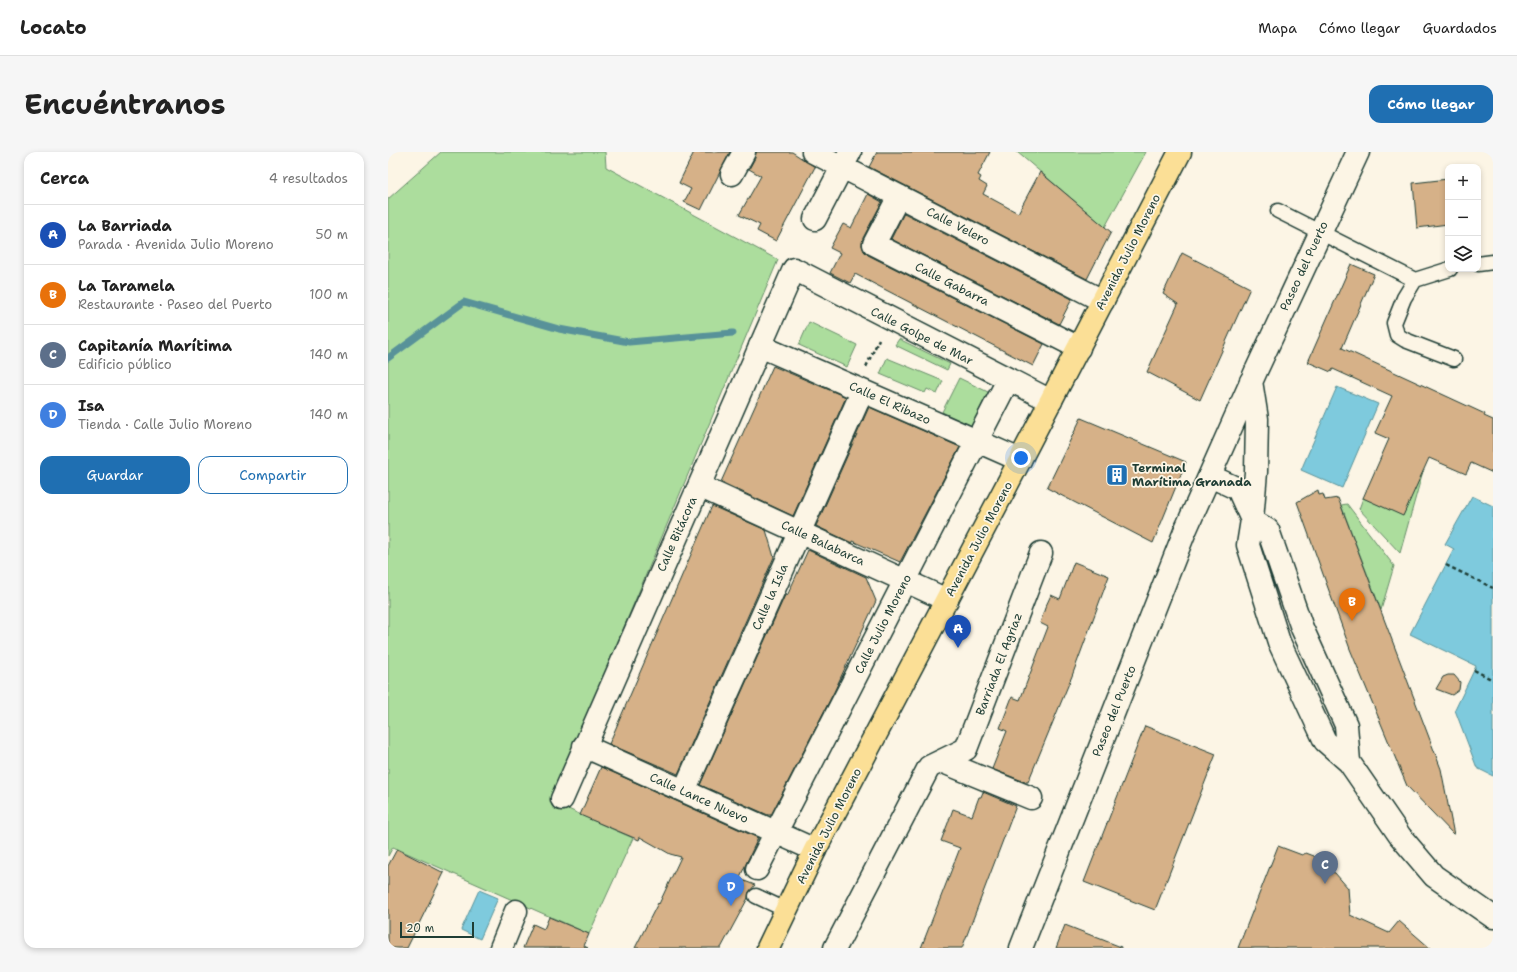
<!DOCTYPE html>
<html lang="es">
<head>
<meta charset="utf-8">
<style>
  :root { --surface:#fff; --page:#f6f6f6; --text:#222; --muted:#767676; --line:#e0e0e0; --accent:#1f6fb2 }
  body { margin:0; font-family:"Shantell Sans",sans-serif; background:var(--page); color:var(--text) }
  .controls { position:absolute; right:12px; top:12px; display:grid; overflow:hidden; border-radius:8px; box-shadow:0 2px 6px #0003 }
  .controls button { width:36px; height:36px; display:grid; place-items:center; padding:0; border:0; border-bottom:1px solid var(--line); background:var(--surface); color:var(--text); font:20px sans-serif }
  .scale { position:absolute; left:12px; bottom:10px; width:74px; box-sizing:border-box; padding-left:4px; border:2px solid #1f3d34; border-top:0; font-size:11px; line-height:14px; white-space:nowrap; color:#1f3d34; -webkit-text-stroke:3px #fcf5e5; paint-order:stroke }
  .you { position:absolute; left:633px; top:306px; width:14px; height:14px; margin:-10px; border:3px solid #fff; border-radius:50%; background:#1a73e8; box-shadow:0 0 0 6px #1a73e833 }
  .badge { display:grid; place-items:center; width:26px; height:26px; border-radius:50%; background:var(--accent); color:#fff; font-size:13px; font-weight:700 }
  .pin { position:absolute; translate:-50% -33px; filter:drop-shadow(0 1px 2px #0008) }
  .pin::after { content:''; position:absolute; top:21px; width:14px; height:12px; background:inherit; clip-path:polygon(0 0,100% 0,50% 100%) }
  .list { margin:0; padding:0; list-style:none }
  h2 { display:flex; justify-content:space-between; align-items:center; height:52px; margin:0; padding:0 16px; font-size:17px }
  h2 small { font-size:13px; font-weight:400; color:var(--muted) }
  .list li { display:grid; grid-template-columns:26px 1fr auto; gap:12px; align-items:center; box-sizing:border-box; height:60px; padding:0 16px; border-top:1px solid var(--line) }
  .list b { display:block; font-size:15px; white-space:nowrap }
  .list p { margin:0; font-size:13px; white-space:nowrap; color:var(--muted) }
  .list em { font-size:13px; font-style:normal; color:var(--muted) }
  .actions { display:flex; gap:8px; padding:12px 16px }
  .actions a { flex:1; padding:9px 0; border:1px solid var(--accent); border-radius:12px; text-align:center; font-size:14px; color:var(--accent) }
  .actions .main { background:var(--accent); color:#fff }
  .icon { flex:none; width:22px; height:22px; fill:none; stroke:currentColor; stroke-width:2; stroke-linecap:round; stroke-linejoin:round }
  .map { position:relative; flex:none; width:1105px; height:796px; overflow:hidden; border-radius:12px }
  header { display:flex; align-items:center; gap:24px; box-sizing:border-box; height:56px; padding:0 20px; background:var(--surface); border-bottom:1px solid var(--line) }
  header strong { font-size:19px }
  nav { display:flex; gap:22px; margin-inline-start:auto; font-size:14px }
  .intro { display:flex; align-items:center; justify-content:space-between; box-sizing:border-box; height:96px; padding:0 24px }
  h1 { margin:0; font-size:28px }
  .button { padding:10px 18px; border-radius:12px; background:var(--accent); color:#fff; font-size:14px; font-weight:700 }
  main { display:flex; gap:24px; padding:0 24px }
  aside { flex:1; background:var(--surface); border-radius:12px; box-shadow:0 2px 6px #0003 }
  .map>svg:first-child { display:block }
  .green { fill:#acdd9d; stroke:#668d68 }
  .water { fill:#7ecadd; stroke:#589299 }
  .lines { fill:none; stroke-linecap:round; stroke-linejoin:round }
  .stream { stroke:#589299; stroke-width:7 }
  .building { fill:#d6b188; stroke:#1f3d34 }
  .service-casing { stroke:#1f3d34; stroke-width:17 }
  .pedestrian-casing { stroke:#1f3d34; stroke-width:25 }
  .minor-casing { stroke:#1f3d34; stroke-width:25 }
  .trunk-casing { stroke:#1f3d34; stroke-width:25 }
  .path { stroke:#1f3d34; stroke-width:2.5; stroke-dasharray:4 3; stroke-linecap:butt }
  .service { stroke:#fcf5e5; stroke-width:14 }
  .pedestrian { stroke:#fcf5e5; stroke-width:22 }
  .minor { stroke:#fcf5e5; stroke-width:22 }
  .trunk { stroke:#fbdf96; stroke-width:22 }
  .labels { text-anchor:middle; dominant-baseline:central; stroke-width:3.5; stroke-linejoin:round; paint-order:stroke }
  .street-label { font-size:12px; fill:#1f3d34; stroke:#fcf5e5 }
  .poi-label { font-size:12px; font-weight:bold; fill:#1f3d34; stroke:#fcf5e5; text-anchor:start }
</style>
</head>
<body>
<header>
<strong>Locato</strong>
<nav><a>Mapa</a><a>Cómo llegar</a><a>Guardados</a></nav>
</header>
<div class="intro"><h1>Encuéntranos</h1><a class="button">Cómo llegar</a></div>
<main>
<aside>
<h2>Cerca<small>4 resultados</small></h2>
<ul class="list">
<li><span class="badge" style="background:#1a4fb4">A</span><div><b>La Barriada</b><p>Parada · Avenida Julio Moreno</p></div><em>50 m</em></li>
<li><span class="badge" style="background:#e8710a">B</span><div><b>La Taramela</b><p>Restaurante · Paseo del Puerto</p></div><em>100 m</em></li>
<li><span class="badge" style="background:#5c6f8a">C</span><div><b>Capitanía Marítima</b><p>Edificio público</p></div><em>140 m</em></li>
<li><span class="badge" style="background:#3f7fe0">D</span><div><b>Isa</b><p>Tienda · Calle Julio Moreno</p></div><em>140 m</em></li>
</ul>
<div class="actions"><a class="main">Guardar</a><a>Compartir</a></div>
</aside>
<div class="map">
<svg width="1105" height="796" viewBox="0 0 1105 796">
  <rect width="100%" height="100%" fill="#fcf5e5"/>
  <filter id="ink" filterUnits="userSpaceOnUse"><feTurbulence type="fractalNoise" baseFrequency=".025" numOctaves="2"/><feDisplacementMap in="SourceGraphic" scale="8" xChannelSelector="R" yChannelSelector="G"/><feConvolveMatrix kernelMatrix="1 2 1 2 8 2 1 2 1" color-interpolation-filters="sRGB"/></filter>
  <g filter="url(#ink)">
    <!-- green -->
    <path class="green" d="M53,0H217L218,15L390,108L163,649L215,673L245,686L201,782L5,695L0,704V47Z
      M629,0H758L717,75Z
      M421,170L469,193L459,215L411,193Z
      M511,187L562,212L559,218L507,193Z
      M499,206L555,229L549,242L539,237L537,241L492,222Z
      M571,226L600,240L584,274L554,260Z
      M1035,319L1012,401L971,357L975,346L1015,363Z
      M959,352L1006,414L993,458L953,353Z"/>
    <!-- water -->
    <path class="water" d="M949,235L990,252L954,336L913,318Z
      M1084,344L1105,354V624L1089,616L1067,558L1088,514L1022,482L1066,397L1057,392Z
      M91,738L110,746L92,787L73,778Z"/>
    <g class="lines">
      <!-- stream -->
      <path class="stream" d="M0,206L76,150L171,177L241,190L345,181"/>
    </g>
    <!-- building -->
    <path class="building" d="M306,0H342L313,58L296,50L303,37L291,31Z
      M368,0H404L427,15L388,89L369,79L372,73L351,63L373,24L361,17L367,6Z
      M489,0H602L590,23L593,25L591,29L599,34L595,42L630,61L652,20L723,80L699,127L481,15Z
      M1060,27V72L1029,76L1025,31Z
      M480,42L494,50L475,86L474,93L476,99L480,103L656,192L645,214L467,122L462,131L442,121L452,101L442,96L455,72L463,76Z
      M516,61L684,147L671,172L503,87Z
      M794,101L862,136L812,248L759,220L790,152L775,142Z
      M963,112L986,122L954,196L1097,262L1096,264L1105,268V321L1083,311L1078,322L1041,306L1015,364L975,346L1001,287L987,281L1004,244L945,217L943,220L920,210Z
      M385,214L458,245L405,364L333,330Z
      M481,255L572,295L512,410L464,389V391L428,374Z
      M693,266L798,310L765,391L659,336Z
      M930,338L931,343L935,342L937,348L950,346L1053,617L1066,683L1019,634L962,497L909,350Z
      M324,354L378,378L386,405L290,622L221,592Z
      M420,398L478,425L488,449L446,540L383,663H380L312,633L398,441L399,444Z
      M686,410L721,424L684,524L640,630H637L604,617L619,579L612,576L624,545L632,548L660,475L652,471L657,456L663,443L672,447Z
      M1060,523H1066L1072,530L1071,538L1064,543L1048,537L1055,525Z
      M757,574L828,602L767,758L696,730Z
      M213,615L370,686L351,727L367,733L361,740L360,746L333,796H247L270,751L271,752L293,705L282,702L252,685L251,688L192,663Z
      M595,640L628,654L574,796H533L572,696L553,689L560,671L565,657L584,664L591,645H593Z
      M890,694L914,703L918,701L926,704L936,717L947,721L960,736L962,763L1001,781L1011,769L1042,796H850Z
      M9,697L56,721L19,796H0V714Z
      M161,765L201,782L196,794L200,796H135L145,772L156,777Z
      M677,773L733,795V796H668Z"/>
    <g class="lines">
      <!-- service casing -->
      <g class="service-casing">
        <path id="service" d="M890,59L1027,128L1016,146L1006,171L1009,183L1017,188L1066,207
          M1090,112L1105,110
          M1027,128L1062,117
          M368,744L398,758"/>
      </g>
      <!-- pedestrian casing -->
      <g class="pedestrian-casing">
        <path id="pedestrian" d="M372,194L589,289"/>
      </g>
      <!-- minor casing -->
      <g class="minor-casing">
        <path id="minor" d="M425,0L715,149
          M344,22L356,0
          M511,44L486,92L691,196
          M427,67L462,0
          M863,229L869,267L868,320L864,368L860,393L891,490L937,589L961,610L1012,684L1046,724L1105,765
          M589,289L632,308
          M822,324L850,337L864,368L880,378L914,476L958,573L961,610
          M311,334L559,448
          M196,594L427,698
          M553,609L643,646
          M296,639L469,251
          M174,647L406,117L663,249
          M369,717L620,228
          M113,796L128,759
          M447,796L541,615L578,597L653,401
          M633,796L797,379L868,219L970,0"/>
      </g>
      <!-- trunk casing -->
      <g class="trunk-casing">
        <path id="trunk" d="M380,796L427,698L632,308L792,0"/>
      </g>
      <!-- path -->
      <path class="path" d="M478,215L491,187
        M1058,413L1105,436
        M1086,518L1105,528"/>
      <!-- service -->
      <use href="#service" class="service"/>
      <!-- pedestrian -->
      <use href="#pedestrian" class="pedestrian"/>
      <!-- minor -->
      <use href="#minor" class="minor"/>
      <!-- trunk -->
      <use href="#trunk" class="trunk"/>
    </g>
  </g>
  <!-- icons -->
  <defs>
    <g id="building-square" transform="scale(1.15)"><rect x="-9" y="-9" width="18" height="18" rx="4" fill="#1f6fb2" stroke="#fcf5e5"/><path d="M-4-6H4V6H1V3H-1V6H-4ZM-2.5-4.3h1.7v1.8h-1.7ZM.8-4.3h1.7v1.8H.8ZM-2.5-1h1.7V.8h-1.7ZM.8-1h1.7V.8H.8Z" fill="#fff"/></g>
  </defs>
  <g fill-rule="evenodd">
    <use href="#building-square" x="729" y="323"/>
  </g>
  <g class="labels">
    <!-- street labels -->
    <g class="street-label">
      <text transform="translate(570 74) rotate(27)">Calle Velero</text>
      <text transform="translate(740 100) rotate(-63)">Avenida Julio Moreno</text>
      <text transform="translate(916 114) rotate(-65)">Paseo del Puerto</text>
      <text transform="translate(564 132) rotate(27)">Calle Gabarra</text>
      <text transform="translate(534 184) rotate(27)">Calle Golpe de Mar</text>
      <text transform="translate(502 251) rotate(24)">Calle El Ribazo</text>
      <text transform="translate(289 382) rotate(-66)">Calle Bitácora</text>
      <text transform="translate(591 387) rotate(-62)">Avenida Julio Moreno</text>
      <text transform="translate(435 391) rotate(25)">Calle Balabarca</text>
      <text transform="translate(382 445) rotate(-66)">Calle la Isla</text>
      <text transform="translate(495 472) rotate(-63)">Calle Julio Moreno</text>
      <text transform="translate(611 512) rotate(-69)">Barriada El Agriaz</text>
      <text transform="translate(726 559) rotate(-68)">Paseo del Puerto</text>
      <text transform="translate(311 646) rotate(24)">Calle Lance Nuevo</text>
      <text transform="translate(441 674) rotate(-63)">Avenida Julio Moreno</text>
    </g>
    <!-- poi labels -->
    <g class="poi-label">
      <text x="744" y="316">Terminal<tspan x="744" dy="14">Marítima Granada</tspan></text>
    </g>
  </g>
</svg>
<div class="controls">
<button>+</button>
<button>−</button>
<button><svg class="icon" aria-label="layers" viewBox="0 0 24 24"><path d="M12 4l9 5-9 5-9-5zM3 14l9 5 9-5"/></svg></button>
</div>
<div class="scale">20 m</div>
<div class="you"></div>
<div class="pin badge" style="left:570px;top:496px;background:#1a4fb4">A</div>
<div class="pin badge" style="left:964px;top:469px;background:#e8710a">B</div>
<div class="pin badge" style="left:937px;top:732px;background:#5c6f8a">C</div>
<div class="pin badge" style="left:343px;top:754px;background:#3f7fe0">D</div>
</div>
</main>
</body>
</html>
